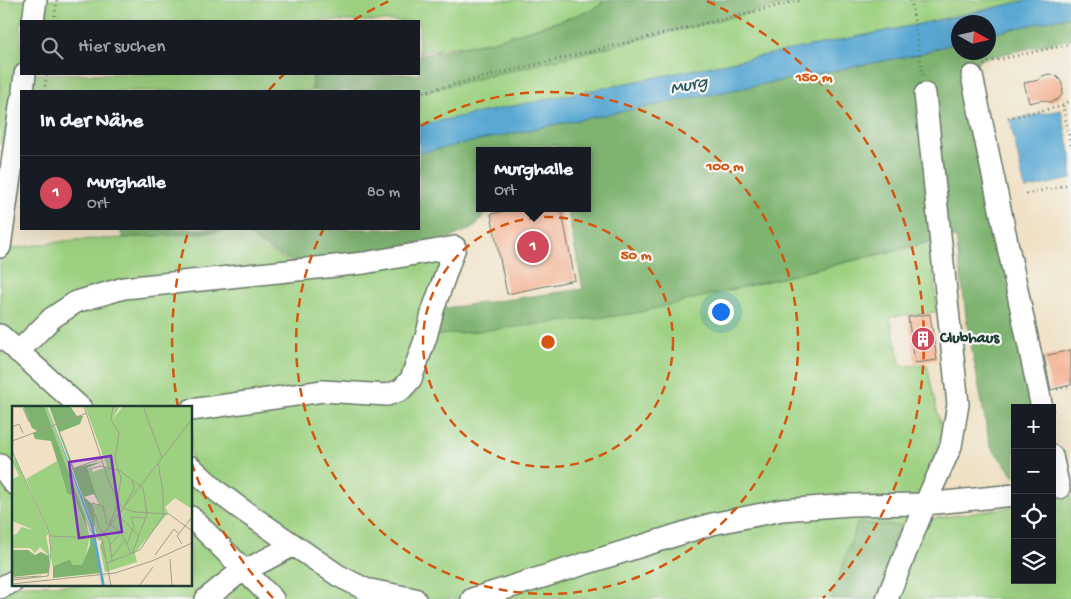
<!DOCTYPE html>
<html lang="de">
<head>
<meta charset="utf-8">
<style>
  :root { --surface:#171b24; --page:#20242c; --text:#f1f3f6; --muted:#9ea1a6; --line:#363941; --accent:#d1495b }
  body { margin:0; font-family:"Gochi Hand",sans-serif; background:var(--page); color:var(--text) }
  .controls { position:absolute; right:15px; bottom:15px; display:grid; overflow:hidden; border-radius:0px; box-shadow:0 5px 20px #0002 }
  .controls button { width:45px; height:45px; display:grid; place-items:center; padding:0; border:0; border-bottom:1px solid var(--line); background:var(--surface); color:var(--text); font:25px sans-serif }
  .compass { position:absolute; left:951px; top:15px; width:45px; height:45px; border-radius:50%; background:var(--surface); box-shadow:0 5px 20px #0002; rotate:98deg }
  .you { position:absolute; left:720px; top:311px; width:18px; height:18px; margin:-12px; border:4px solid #fff; border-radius:50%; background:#1a73e8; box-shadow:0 0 0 8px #1a73e833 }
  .badge { display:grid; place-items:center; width:32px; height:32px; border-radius:50%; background:var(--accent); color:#fff; font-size:16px; font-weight:700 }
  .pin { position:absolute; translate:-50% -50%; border:2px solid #fff; box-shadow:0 1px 5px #0006 }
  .popup { position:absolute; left:476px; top:147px; width:115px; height:65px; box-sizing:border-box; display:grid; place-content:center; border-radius:0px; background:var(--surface); filter:drop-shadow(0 1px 4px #0005); font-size:16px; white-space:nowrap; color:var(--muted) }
  .popup b { font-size:19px; color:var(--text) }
  .popup::after { content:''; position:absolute; left:50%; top:100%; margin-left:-10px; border:10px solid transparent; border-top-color:var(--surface) }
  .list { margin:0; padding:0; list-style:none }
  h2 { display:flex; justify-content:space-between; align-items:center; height:65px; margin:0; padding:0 20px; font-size:21px }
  h2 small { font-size:16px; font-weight:400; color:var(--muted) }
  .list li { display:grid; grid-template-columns:32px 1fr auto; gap:15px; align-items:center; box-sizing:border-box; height:75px; padding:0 20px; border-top:1px solid var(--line) }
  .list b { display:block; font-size:19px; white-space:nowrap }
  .list p { margin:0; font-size:16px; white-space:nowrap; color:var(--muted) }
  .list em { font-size:16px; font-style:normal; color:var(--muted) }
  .icon { flex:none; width:28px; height:28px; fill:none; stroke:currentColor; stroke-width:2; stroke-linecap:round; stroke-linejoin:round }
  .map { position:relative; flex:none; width:1071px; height:599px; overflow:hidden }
  .search { position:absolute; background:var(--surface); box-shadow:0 5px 20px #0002; left:20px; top:20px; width:400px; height:55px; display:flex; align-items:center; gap:12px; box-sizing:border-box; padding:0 18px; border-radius:0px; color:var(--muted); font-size:19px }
  .panel { position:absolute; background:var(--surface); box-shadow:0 5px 20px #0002; left:20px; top:90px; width:400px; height:140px; border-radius:0px }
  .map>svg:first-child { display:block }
  .green { fill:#9dd181; stroke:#5e875a; fill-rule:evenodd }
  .forest { fill:#7eb36f; stroke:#4e7852 }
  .water { fill:#59a8d3; stroke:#3c7284 }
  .building { fill:#f3ad8b }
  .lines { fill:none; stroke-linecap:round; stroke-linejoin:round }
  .minor-casing { stroke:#687667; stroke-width:24 }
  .path { stroke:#687667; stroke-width:3; stroke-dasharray:1 4; stroke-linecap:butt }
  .minor { stroke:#fff; stroke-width:21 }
  .ring { fill:none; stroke:#d45610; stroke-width:2.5; stroke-dasharray:9 6 }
  .labels { text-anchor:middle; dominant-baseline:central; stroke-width:4.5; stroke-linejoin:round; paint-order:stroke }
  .poi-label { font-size:16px; font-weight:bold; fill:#1f3d34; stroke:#f6f6f2; text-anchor:start }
  .water-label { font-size:18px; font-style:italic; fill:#305d64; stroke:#f6f6f2 }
  .inset-road { fill:none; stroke:#9c9f8b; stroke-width:1 }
  .view { fill:#7b2cbf; fill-opacity:0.15; stroke:#7b2cbf; stroke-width:2.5 }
  .inset-edge { fill:none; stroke:#1f3d34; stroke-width:2.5 }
  .centre { fill:#d45610; stroke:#f6f6f2; stroke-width:2.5 }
  .ring-label { font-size:15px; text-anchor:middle; font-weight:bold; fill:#d45610; stroke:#f6f6f2; stroke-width:4.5; stroke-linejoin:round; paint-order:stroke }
</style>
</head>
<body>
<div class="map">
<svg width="1071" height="599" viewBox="0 0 1071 599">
  <rect width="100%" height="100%" fill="#f6f6f2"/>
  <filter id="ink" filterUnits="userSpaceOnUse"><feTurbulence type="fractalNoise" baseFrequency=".02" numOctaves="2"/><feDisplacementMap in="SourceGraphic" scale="10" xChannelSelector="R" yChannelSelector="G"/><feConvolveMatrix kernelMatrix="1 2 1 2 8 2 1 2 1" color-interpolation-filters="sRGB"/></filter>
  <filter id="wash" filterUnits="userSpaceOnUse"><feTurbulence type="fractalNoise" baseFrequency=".0096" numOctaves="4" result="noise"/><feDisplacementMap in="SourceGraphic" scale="20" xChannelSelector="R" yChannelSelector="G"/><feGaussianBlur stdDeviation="1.12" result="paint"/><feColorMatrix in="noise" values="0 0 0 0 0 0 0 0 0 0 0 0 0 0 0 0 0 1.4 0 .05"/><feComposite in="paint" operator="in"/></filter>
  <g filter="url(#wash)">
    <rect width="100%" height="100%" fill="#f0e1c5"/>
    <!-- green -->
    <path class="green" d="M0,0H604L594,10L490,42L424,51L419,53V21H21V74H313L312,91H21V139L0,144Z
      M802,0H1029L915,25L419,125V93Z
      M241,230L309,277L446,255L420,337L631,314L931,242L937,312L890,317L901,366L927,365L942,433L929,472L930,519L1015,507V580H1052V499L1071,495V599H0V250L72,240L124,238ZM14,408H191V585H14Z"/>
    <!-- forest -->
    <path class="forest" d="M604,0H802L419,93V91H312L314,74H419V55L489,42L554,23L594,9L603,2Z
      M1071,16V39L985,58L963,70L962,75L1034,408H1015V477L990,446L967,323L956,237L940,239L632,314L433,336L439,309L583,289L567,208H587V151H556L555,144L545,151H479V208H488L476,226L450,238L294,264L241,230L124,238L119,229H419V153L552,125L919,54L958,42V52H988L989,34Z
      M857,523L909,526L879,599H831Z"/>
    <!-- water -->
    <path class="water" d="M1029,0H1071V16L989,34L988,22H958V42L919,54L552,125L419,153V125L915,25Z
      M1061,110L1071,156V179L1025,189L1010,120Z"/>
    <g id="blocks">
      <!-- building -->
      <path class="building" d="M1049,74L1056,76L1061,81L1063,88L1062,95L1057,100L1050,102L1042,100L1029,103L1024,83L1039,80L1042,76Z
        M519,208H561L575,280L507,294L491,214Z
        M930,314L937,360L915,363L908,317Z
        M1071,350V385L1051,390L1044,356Z"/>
    </g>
  </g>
  <g filter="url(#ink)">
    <use href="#blocks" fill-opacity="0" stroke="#687667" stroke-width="1"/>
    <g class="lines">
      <!-- minor casing -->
      <g class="minor-casing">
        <path id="minor" d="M33,21L36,0
          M972,76L1042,408
          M23,91L25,74
          M0,247L21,100
          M0,335L81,408
          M18,352L52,318L76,302L124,288L364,263L455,247L433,310L426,337L411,379L401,390L387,395L323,391L191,410
          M1052,456L1059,488
          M0,465L14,484
          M191,467L218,492L241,509L339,576L365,589L415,599
          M191,517L273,599
          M0,588L14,581
          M206,599L235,576L244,571L294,545
          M472,599L712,524L782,510L850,505L925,504L1015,495
          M887,599L925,504L951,446L958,404L925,94"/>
      </g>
      <!-- path -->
      <path class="path" d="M911,0L923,76
        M54,21L57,0
        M984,65L987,62L1071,44
        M44,91L47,74
        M419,93L802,0
        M1063,106L1067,102L1071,101
        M1008,118L1063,106L1071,145
        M1026,194L1071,184
        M1057,389L1070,386V385"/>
      <!-- minor -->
      <use href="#minor" class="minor"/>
    </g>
  </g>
  <!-- distance rings -->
  <g class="ring">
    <circle cx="548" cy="342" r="125"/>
    <path d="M421 126A251 251 0 1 1 323 230"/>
    <path d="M273 598A376 376 0 0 1 191 461M178 407A376 376 0 0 1 189 229M269 90A376 376 0 0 1 284 74M354 20A376 376 0 0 1 389 1M707 1A376 376 0 0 1 823 598"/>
  </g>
  <!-- icons -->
  <defs>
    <g id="building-disc" transform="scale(1.25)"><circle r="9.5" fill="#d1495b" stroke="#f6f6f2"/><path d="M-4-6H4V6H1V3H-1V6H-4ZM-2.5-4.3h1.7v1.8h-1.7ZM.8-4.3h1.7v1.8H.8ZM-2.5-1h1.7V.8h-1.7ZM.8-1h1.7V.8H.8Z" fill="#fff"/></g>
  </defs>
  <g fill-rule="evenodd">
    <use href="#building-disc" x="923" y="339"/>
  </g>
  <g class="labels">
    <!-- poi labels -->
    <g class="poi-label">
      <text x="940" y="339">Clubhaus</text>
    </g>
    <!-- water labels -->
    <g class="water-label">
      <text transform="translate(689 86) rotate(-12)">Murg</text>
    </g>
  </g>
  <!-- overview -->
  <g transform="translate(12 406)">
    <rect width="180" height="180" fill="#f0e1c5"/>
    <path d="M32,0H35L81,129L78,125ZM73,0H108L100,14L111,0H180V103L163,92L153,101L156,107L123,147L125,156L93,166L88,141L90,135L86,134L81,113L84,108L81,98L87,99L75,64L80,63L81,66L95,61ZM3,52L37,128L34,130L38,151L28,141L23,147L18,142H1L0,129L5,128L9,121L22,124L0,115V73L7,70L0,55ZM45,55L54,84L62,90L78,131L71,161L61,159L58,153L40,160L38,129L14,73Z" fill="#9dd181"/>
    <path d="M11,0H32L73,111L76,125L62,90L55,87L39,35L23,33L21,27L25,25L20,22ZM37,0H58L65,10H71L68,18L48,26L62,62L92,55L75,62L87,98L82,88L72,91L80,98L83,109L82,122ZM78,131L82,132L88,167L41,172V160L58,153L61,159H70L78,139ZM0,144H16L23,149L29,146L37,150V167L0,171Z" fill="#7eb36f"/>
    <path d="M35,0L82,122L93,180H90L79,121Z" fill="#59a8d3"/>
    <path class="inset-road" d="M72,0L97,76L110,102L123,106L157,108L180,125M131,0L150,52M11,2L17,16M0,21L7,18L11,27M0,35L75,7M0,45L37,126L39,146L36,170M63,62L91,52M65,66L89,60L108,65L131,82L135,108L120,148M112,100L122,83L120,74M106,109L127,130M98,119L109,126L119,148M97,120L105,100L109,72L103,53L107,27L99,14L101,0M92,127L87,121L80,97L91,100L95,118M91,129L97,132L100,155M38,130L90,132L99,180M89,131L180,13M91,133L89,139L95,157L128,144L151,110V86L146,57M115,138L122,120L119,111L133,112M170,138L165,130L180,111M98,139L109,126M143,149L162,123L167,128M100,151L113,134M158,153L160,180M0,172L29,170M0,174L36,170M0,178L103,167L140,155L180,137M127,180L141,161"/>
    <path class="view" d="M99,50L110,126L67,132L57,56Z"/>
    <rect width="180" height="180" class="inset-edge"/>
  </g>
  <circle cx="548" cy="342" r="8" class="centre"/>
  <g class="ring-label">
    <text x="814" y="81">150 m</text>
    <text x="725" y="170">100 m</text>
    <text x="636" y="259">50 m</text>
  </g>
</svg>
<div class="controls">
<button>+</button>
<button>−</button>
<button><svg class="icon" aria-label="locate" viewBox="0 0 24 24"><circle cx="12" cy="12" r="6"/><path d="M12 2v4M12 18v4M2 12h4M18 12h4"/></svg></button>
<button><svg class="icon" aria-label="layers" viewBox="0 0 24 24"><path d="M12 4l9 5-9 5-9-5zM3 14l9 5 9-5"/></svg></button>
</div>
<svg class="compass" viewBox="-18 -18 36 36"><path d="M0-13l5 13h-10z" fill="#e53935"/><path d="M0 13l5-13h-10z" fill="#9ea1a6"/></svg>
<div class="you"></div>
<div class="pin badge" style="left:533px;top:247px">1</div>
<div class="popup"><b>Murghalle</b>Ort</div>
<div class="search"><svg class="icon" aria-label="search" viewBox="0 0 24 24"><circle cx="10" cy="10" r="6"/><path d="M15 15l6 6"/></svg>Hier suchen</div>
<section class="panel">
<h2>In der Nähe<small></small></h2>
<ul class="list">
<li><span class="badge">1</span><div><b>Murghalle</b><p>Ort</p></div><em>80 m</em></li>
</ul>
</section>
</div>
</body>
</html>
